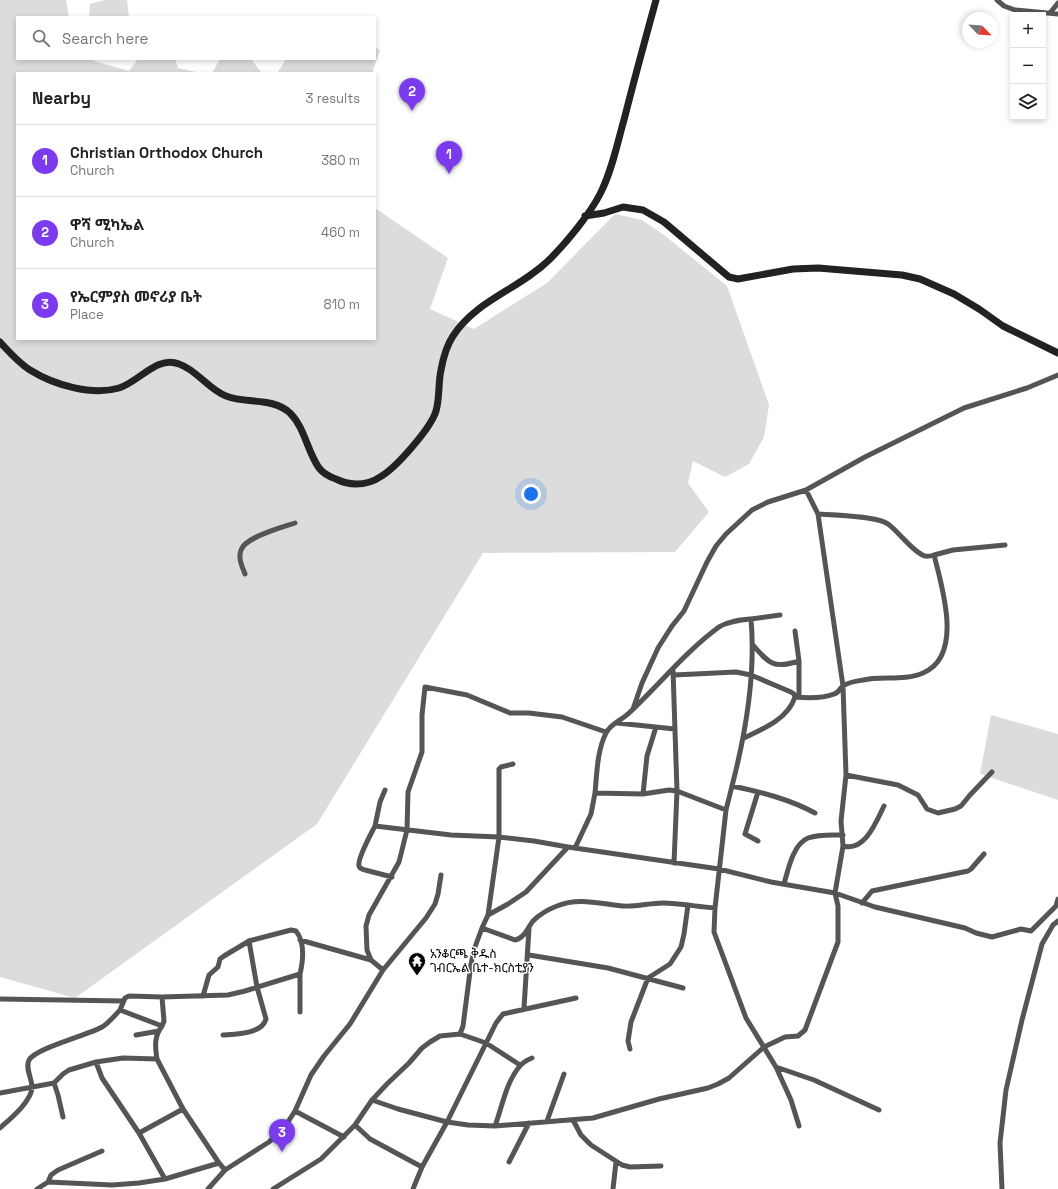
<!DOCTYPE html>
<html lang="en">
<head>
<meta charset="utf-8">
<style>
  :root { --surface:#fff; --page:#f2f2f2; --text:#222; --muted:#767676; --line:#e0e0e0; --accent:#7c3aed }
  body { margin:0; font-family:"Space Grotesk","Noto Sans Ethiopic",sans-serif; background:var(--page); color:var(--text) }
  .controls { position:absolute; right:12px; top:12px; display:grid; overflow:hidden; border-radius:0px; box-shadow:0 2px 6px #0003 }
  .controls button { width:36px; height:36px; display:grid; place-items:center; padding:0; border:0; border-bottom:1px solid var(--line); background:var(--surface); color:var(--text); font:20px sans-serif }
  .compass { position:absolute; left:962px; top:12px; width:36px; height:36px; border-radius:50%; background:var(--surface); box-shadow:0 2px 6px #0003; rotate:115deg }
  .you { position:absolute; left:531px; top:494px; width:14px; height:14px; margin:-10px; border:3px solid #fff; border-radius:50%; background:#1a73e8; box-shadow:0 0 0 6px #1a73e833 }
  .badge { display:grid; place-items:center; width:26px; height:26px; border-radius:50%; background:var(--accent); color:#fff; font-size:13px; font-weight:700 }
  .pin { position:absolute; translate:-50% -33px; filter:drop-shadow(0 1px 2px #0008) }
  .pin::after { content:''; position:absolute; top:21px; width:14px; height:12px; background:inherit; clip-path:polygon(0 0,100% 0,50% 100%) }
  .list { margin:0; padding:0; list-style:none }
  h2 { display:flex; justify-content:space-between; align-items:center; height:52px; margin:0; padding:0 16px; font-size:17px }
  h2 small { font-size:13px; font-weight:400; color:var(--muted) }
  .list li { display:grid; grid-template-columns:26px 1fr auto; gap:12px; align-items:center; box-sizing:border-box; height:72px; padding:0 16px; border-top:1px solid var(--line) }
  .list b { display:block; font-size:15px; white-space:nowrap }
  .list p { margin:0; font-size:13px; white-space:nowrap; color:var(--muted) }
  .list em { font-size:13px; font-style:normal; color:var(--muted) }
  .icon { flex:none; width:22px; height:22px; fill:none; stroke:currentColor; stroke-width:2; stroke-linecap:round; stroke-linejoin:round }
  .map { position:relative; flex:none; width:1058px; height:1189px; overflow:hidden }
  .search { position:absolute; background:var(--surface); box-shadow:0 2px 6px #0003; left:16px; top:16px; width:360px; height:44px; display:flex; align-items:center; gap:10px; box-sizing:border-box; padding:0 14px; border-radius:0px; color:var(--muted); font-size:15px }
  .panel { position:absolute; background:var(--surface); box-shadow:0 2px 6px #0003; left:16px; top:72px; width:360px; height:268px; border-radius:0px }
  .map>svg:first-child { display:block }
  .green { fill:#dcdcdc }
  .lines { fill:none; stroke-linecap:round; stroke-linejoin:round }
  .minor { stroke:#555; stroke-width:5 }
  .secondary { stroke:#222; stroke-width:7 }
  .labels { text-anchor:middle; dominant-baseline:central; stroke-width:3; stroke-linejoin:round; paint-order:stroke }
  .poi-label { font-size:12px; fill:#000; stroke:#fff; text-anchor:start }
</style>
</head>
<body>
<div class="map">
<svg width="1058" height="1189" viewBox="0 0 1058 1189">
  <rect width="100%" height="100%" fill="#fff"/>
  <!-- green -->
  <path class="green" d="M0,0H66L69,17H17V59H93L94,61L129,71L138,59H175L178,68L196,72L17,73V339H375V208L448,258L430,309L474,329L547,283L615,214L642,220L664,235L727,286L769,405L764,437L749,464L725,477L693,461L688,483L709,512L675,552L483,553L317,824L75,998L0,977Z
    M105,0H127L129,17H89L90,4Z
    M375,47L380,50L372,73H212L220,59H251L261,72H278L286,59H375Z
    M991,715L1058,734V800L980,774Z"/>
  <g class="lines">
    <!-- minor -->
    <path class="minor" d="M997,0L1004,6L1015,10L1058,14
      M1050,13L1058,3
      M806,490L818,514C833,515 877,516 888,524C898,531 914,553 925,556C928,557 931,556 934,555
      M245,574C242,566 238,559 241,550C245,537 283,527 295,523
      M795,631L799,661V697
      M753,645C769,664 774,669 799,661
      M673,670L677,791L726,810L732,786C761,792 789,799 815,813
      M674,675L736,672L751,675L791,692L794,694L795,697
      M633,709L642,683L658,648L672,626L684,611L707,562L716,546L726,534L752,510L768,502L806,490L865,457L964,408L1027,388L1058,375
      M617,723L675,729
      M744,738C763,729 788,719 795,697C806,698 824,698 834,694C839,693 839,689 843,686C848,682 857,681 863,680C882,676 905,681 923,673C964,656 942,587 934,555L953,550L1005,545
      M846,775L898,785L918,795L927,809L938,813L955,809L961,806L970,795L992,772
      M732,786C746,732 756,675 751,619L780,615
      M643,794L647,756L656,727
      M726,810L715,908L714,932L746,1018L776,1067L814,1080L879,1110
      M375,826L380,802L385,790
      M758,841L745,834L758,792
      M843,846C865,852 876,822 884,806
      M575,848L591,814L595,793
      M674,863L677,791L669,790L643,794L595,793C597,773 597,751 606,733C610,724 622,720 629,713C659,685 686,651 719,627C729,621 741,620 751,619
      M392,877L365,870C362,869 360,869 359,866C357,859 371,834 375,826L451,835L499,837L534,841L568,847
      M784,884C788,870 793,844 808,838C819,834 831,835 843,835
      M862,903L872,891L968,871L971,869L984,854
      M488,915L508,904L526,892L568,847L719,869L771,882L835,893L875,907L965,928L976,933L992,937L1021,929L1031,931L1056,906L1058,899
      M482,928L515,940C525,938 528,927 533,921C539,915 549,909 557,906C578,897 601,904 623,906C636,907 650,903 663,903C680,903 698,907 715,908
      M300,940L371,960
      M529,955L608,968L683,988
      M383,970L371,960L367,950L366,926L369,915L399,862L407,830L408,792L422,752V715L425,687L467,695L510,713H529L562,717L606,732
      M203,996L209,975L218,967L220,959L224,956L249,941
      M162,997L228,995L245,991L300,974V1012
      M0,999L124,1001
      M524,1008L529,928
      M120,1010L125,998L129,996L162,997L164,1021L162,1026
      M460,1034L486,1043L520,1065
      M136,1035L159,1031
      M223,1035C236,1034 262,1034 266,1019L257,987L249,941L291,930L296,931C305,942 303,961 300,974
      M630,1049L628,1041L631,1022L648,978L670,964L681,947L684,934L688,905
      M96,1062L102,1078L139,1133
      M776,1067L791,1100L799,1126
      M54,1083L58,1095L63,1117
      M0,1093L54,1083L63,1074L69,1070L96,1062L123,1058L157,1059L183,1109L219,1163L225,1170
      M372,1100L398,1109L447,1122L468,1125L495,1126L593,1118L659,1099L708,1088L718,1084L729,1078L764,1047L785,1037L798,1036L805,1030L838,942V906L835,893L843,846L841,821L846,775L843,686L818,514
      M295,1111L344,1137
      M573,1120L581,1135L591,1145L622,1165L630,1167L661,1166
      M547,1121L564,1074
      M355,1125L370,1139L422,1167
      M495,1126C502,1107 506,1083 519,1067C522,1063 527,1060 532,1058
      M0,1128C10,1119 32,1101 32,1087C32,1079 25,1068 29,1060C36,1048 88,1035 102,1027C109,1023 114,1016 120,1010L162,1026C154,1037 155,1046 157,1059
      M509,1162L529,1123
      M165,1179L139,1133L183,1109
      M48,1182L51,1175L58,1170L102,1151
      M37,1189L48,1182L112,1185L139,1183L165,1179L219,1163
      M208,1189L225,1170L269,1142L286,1125L295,1111L311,1075L324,1056L350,1024L383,970L426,918L435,904L438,894L441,875
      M273,1189L321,1159L355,1125L372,1100L387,1084L409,1063L422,1048L430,1042L440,1036L460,1034L463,1026L471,964L475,947L482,928L488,915L499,837V769L501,767L513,764
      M413,1189L422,1167L447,1122L496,1023L503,1014L576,998
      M613,1189L616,1162
      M1002,1189L1000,1143L1006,1090L1022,1020L1042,944L1053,925L1058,921"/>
    <!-- secondary -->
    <path class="secondary" d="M585,216L604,213L623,207L643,210L664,222L729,277L738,279L793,269L818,268L902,275L920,279L954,294L979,309L1003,326L1058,353
      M0,342C9,352 19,363 30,370C54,385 92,396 119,388C139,382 157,355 179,364C197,370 208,389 226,396C246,404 273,397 290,413C305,428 307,451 319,468C323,473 330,477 336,479C342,482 349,484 356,484C364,484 373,482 380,477C396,468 431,428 436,411C440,397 438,383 441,370C443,359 447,345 453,336C476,300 520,289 550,259C566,243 590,214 600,194C612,171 617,144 624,120C634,80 645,40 656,0"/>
  </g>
  <!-- icons -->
  <defs>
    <g id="temple-pin" transform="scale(0.9)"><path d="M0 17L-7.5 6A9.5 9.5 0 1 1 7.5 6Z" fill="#000" stroke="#fff"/><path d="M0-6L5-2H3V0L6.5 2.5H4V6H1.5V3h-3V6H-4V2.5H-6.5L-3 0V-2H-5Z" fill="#fff"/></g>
  </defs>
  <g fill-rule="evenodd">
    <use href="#temple-pin" x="417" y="961"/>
  </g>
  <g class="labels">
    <!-- poi labels -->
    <g class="poi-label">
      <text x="430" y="954">አንቆርጫ ቅዱስ<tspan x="430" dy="14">ገብርኤል ቤተ-ክርስቲያን</tspan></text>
    </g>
  </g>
</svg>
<div class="controls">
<button>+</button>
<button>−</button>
<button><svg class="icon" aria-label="layers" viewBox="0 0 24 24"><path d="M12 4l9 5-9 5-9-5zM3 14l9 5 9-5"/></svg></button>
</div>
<svg class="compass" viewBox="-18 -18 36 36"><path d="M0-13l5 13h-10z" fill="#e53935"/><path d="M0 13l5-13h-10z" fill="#767676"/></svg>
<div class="you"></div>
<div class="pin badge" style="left:449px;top:174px">1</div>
<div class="pin badge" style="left:412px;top:111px">2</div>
<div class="pin badge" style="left:282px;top:1152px">3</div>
<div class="search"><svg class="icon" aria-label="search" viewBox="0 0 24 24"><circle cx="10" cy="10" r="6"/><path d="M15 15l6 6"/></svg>Search here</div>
<section class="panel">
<h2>Nearby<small>3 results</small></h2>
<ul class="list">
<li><span class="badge">1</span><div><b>Christian Orthodox Church</b><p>Church</p></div><em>380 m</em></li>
<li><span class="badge">2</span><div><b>ዋሻ ሚካኤል</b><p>Church</p></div><em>460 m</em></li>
<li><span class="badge">3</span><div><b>የኤርምያስ መኖሪያ ቤት</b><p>Place</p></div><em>810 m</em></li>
</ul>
</section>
</div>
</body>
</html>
